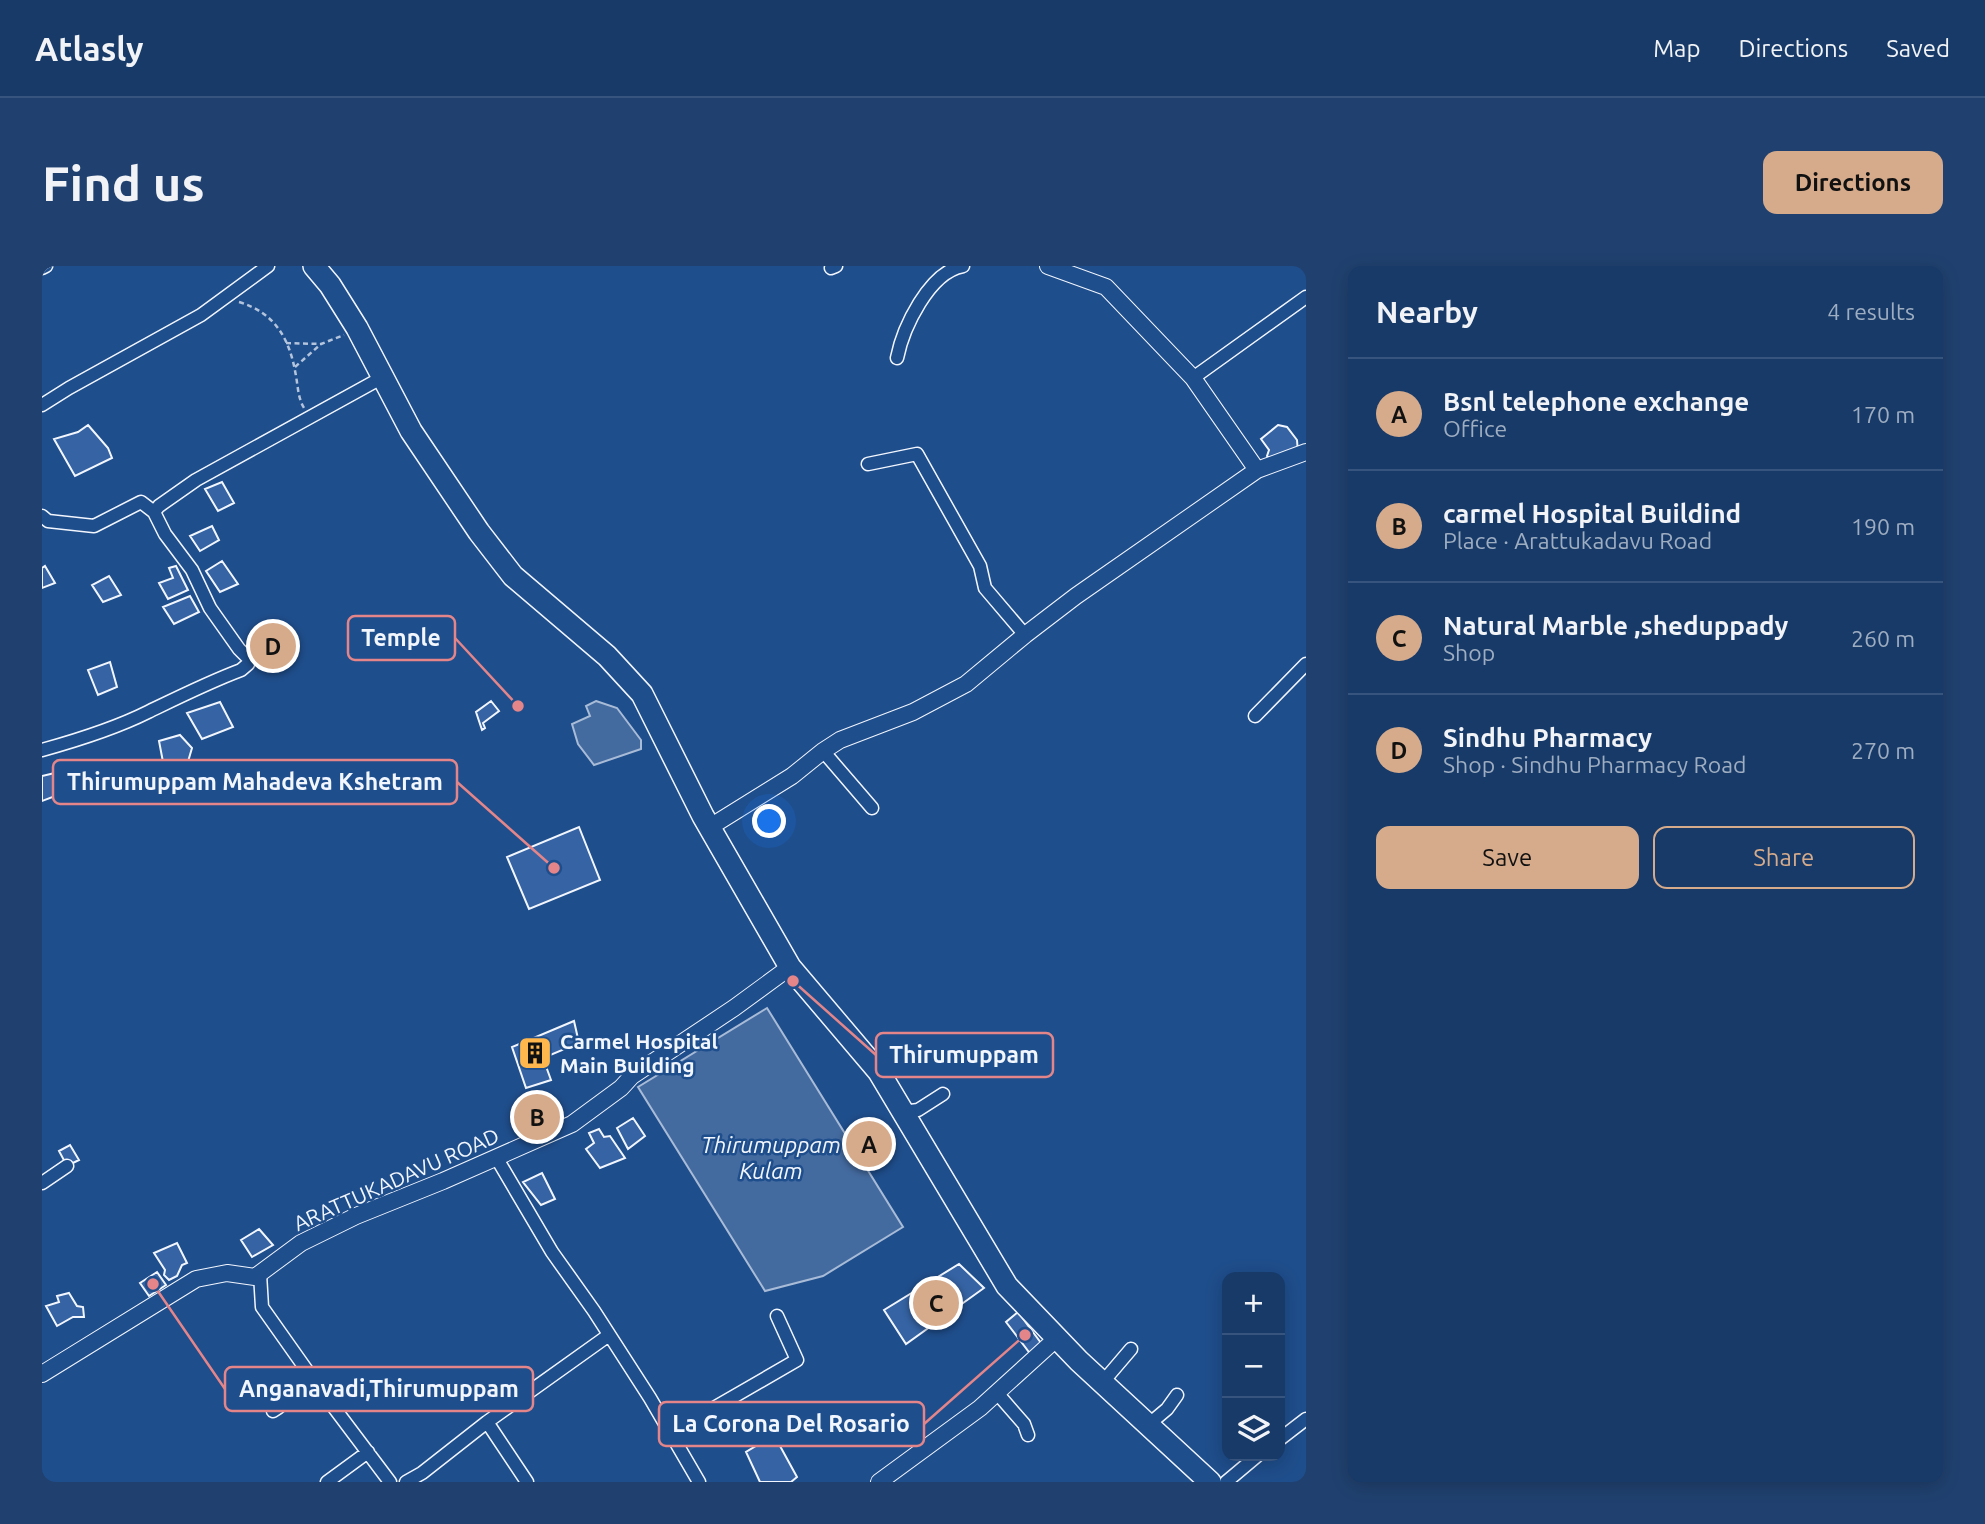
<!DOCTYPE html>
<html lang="en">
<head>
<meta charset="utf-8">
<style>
  :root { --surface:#173a69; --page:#20416f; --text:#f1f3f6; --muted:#9eadc0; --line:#36547d; --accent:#d6ab8b }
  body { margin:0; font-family:Ubuntu,sans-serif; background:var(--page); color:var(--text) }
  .controls { position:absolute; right:21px; bottom:21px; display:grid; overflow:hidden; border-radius:14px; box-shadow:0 4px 18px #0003 }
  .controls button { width:63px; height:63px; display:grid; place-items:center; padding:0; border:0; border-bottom:2px solid var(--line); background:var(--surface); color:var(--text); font:35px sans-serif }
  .you { position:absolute; left:728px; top:556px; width:24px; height:24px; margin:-18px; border:5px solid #fff; border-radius:50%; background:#1a73e8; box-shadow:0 0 0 10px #1a73e833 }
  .badge { display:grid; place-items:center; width:46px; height:46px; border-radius:50%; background:var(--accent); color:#111; font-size:23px; font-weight:700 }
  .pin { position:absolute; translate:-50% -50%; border:4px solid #fff; box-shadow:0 2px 7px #0006 }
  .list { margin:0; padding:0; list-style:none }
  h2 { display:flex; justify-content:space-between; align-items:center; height:91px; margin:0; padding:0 28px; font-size:30px }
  h2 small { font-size:23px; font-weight:400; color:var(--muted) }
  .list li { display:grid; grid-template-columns:46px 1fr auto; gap:21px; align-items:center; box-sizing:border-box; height:112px; padding:0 28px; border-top:2px solid var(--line) }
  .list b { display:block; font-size:26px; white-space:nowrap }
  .list p { margin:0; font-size:23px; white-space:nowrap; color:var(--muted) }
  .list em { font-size:23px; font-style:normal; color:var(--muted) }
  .actions { display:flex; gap:14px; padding:21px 28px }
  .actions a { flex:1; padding:16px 0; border:2px solid var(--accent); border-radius:14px; text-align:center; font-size:24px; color:var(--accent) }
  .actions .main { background:var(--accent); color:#111 }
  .icon { flex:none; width:38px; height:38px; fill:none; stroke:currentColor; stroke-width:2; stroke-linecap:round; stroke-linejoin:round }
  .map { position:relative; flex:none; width:1264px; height:1216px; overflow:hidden; border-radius:14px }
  header { display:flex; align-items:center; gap:42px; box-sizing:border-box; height:98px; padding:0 35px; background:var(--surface); border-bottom:2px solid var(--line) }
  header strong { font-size:33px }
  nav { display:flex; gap:38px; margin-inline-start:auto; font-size:24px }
  .intro { display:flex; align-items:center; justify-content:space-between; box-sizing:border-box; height:168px; padding:0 42px }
  h1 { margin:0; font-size:49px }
  .button { padding:18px 32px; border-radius:14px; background:var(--accent); color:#111; font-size:24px; font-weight:700 }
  main { display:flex; gap:42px; padding:0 42px }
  aside { flex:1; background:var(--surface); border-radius:14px; box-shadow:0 4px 18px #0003 }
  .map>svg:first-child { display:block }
  .water { fill:#446ba0; stroke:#a8bbd7; stroke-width:2 }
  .building { fill:#3563a3; stroke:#f2f6ff; stroke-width:2 }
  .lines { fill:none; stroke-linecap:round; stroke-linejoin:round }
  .street-casing { stroke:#f2f6ff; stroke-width:15 }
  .secondary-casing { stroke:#f2f6ff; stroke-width:18 }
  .highway-casing { stroke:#f2f6ff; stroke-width:24 }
  .path { stroke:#b3c4dc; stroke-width:2.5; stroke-dasharray:5 3.5; stroke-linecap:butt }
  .street { stroke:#1f4e8c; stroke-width:12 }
  .secondary { stroke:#1f4e8c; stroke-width:16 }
  .highway { stroke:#1f4e8c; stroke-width:21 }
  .labels { text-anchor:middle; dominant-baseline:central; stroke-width:5; stroke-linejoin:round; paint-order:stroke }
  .poi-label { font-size:21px; font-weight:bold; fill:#f2f6ff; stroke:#1f4e8c; text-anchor:start }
  .street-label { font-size:21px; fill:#f2f6ff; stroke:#1f4e8c }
  .water-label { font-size:23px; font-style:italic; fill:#f2f6ff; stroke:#1f4e8c }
  .leader { fill:none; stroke:#e38589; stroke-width:2.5 }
  .callout-dot { fill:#e38589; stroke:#1f4e8c; stroke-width:2.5 }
  .callout { fill:#1f4e8c; stroke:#e38589; stroke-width:2.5 }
  .callout-label { font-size:23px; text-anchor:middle; font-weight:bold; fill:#f2f6ff }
</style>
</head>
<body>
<header>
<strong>Atlasly</strong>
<nav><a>Map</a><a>Directions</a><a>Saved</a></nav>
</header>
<div class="intro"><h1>Find us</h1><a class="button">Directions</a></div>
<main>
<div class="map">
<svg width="1264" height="1216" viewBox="0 0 1264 1216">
  <rect width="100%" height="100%" fill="#1f4e8c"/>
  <!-- water -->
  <path class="water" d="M554,435L575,442L599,474V483L552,499L536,478L530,458L548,450L544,440Z
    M725,742L861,961L781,1010L723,1025L596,821Z"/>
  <!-- building -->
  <path class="building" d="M46,159L66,182L70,192L33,210L12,173L36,166Z
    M1236,159L1245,161L1255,174L1256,187L1231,196L1225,190L1227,184L1219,173Z
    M180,216L192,237L176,245L163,223Z
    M170,260L177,274L158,285L148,270Z
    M180,295L196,318L178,326L164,305Z
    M3,300L13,317L0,322V302Z
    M134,300L146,324L126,333L117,317L131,312L127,302Z
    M67,310L79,329L61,336L50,319Z
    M148,330L157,346L132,358L121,341Z
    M68,396L75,421L56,429L46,404Z
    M449,435L457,445L441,457L443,462L440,464L434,446Z
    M178,436L191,461L160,473L145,447Z
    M138,469L150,482L145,499L121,496L117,475Z
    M17,506L21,527L0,535V510Z
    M537,561L558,614L487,643L465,591Z
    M532,755L537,777L501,792L509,814L484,822L470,781Z
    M502,840L507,855L489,861L483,846Z
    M591,852L603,870L586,883L575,862Z
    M557,863L562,871L568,870L583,892L558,902L544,883L552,877L547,867Z
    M28,879L37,894L25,900L17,885Z
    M500,907L513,933L499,939L481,916Z
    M217,963L231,979L210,991L199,974Z
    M135,977L145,997L140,999L135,1010L127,1014L122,1009L123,1004L112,987Z
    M917,998L942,1022L864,1078L842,1044Z
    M115,1006L124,1019L107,1030L98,1017Z
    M27,1027L35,1040L41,1041L42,1051H31L15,1060L4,1040L17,1036L15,1030Z
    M976,1046L1002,1081L990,1090L964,1056Z
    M732,1169L755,1211L749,1216H718L704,1186Z"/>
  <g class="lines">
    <!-- street casing -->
    <g class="street-casing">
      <path id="street" d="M0,2L4,0
        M789,2L794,0
        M855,92C861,62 887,6 921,0
        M1151,112L1264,31
        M0,139L27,122L159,49L226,0
        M826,198L875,188L938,300L943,322L983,369
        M0,250L6,255L52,260L99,236L112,246
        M1213,450L1264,398
        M0,484C36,474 72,463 106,446C137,431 167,416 199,404L206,398L207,393L197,383L168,342L150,304L123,268L112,246L117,240L154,214L341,111
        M781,485L830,542
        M861,846L876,844L901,828
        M454,891L510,986L552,1045L608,1132L657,1216
        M0,917L25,900
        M218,1008L220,1041L278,1123L348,1216
        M1060,1117L1089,1083
        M955,1127L982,1158L986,1169
        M231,1145C247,1136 256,1122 269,1110
        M445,1156L485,1216
        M1106,1159L1125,1143L1135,1129
        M627,1164L672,1142L755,1094L735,1050
        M1238,1173L1264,1153
        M285,1216L326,1186
        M364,1216L380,1207L445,1156L567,1069
        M1184,1216L1215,1190"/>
    </g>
    <!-- secondary casing -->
    <g class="secondary-casing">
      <path id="secondary" d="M1006,0L1064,21L1151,112L1215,204
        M668,561L750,510L781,485L798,474L871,446L924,418L983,369L1034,330L1215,204L1264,186
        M0,1108L154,1013L185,1007L213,1011L259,977L314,950L401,915L530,858L579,822L590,810L692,742L748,701
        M837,1216L938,1142L1015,1072"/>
    </g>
    <!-- highway casing -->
    <g class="highway-casing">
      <path id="highway" d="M272,0L288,19L315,62L369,165L437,266L471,310L565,390L600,428L661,550L748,701L837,806L965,1020L1037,1095L1168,1216"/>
    </g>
    <!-- path -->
    <path class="path" d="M197,36C234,47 248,74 254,110C256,121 256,132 262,142
      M244,77L279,78L302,69
      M253,101L279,78"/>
    <!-- street -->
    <use href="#street" class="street"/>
    <!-- secondary -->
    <use href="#secondary" class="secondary"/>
    <!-- highway -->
    <use href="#highway" class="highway"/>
  </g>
  <!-- icons -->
  <defs>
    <g id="building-square" transform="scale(1.75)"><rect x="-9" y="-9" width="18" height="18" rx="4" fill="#ffb74d" stroke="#1f4e8c"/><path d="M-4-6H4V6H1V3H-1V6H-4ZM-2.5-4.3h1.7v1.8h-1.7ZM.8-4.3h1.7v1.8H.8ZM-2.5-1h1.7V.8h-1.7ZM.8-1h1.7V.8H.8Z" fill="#111"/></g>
  </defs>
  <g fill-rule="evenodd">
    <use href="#building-square" x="493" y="787"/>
  </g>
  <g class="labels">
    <!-- poi labels -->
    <g class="poi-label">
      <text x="518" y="775">Carmel Hospital<tspan x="518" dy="24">Main Building</tspan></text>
    </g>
    <!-- street labels -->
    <g class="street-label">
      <text transform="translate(354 913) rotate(-24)">ARATTUKADAVU ROAD</text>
    </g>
    <!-- water labels -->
    <g class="water-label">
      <text x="729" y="878">Thirumuppam<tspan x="729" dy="26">Kulam</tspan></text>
    </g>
  </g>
  <!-- callouts -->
  <path class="leader" d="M476 440L413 372M512 602L415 516M751 715L834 789M111 1018L183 1123M983 1069L882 1158"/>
  <g class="callout-dot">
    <circle cx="476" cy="440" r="7"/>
    <circle cx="512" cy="602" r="7"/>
    <circle cx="751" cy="715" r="7"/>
    <circle cx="111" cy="1018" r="7"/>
    <circle cx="983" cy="1069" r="7"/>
  </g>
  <g class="callout">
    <rect x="306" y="350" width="107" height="44" rx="7"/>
    <rect x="11" y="494" width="404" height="44" rx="7"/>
    <rect x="834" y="767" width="177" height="44" rx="7"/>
    <rect x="183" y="1101" width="308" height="44" rx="7"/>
    <rect x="617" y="1136" width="265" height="44" rx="7"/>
  </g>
  <g class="callout-label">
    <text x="359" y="380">Temple</text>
    <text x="213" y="524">Thirumuppam Mahadeva Kshetram</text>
    <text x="922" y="797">Thirumuppam</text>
    <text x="337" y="1131">Anganavadi,Thirumuppam</text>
    <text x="749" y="1166">La Corona Del Rosario</text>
  </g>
</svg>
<div class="controls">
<button>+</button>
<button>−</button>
<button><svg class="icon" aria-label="layers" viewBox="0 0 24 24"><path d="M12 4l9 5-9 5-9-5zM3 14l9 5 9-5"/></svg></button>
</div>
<div class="you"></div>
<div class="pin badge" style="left:827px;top:878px">A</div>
<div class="pin badge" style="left:495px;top:851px">B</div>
<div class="pin badge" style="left:894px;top:1037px">C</div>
<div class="pin badge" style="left:231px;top:380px">D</div>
</div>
<aside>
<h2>Nearby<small>4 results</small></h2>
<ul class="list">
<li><span class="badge">A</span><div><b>Bsnl telephone exchange</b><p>Office</p></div><em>170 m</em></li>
<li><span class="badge">B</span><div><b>carmel Hospital Buildind</b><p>Place · Arattukadavu Road</p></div><em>190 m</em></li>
<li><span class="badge">C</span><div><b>Natural Marble ,sheduppady</b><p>Shop</p></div><em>260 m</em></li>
<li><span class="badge">D</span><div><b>Sindhu Pharmacy</b><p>Shop · Sindhu Pharmacy Road</p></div><em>270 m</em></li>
</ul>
<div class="actions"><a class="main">Save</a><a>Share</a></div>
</aside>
</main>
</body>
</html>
